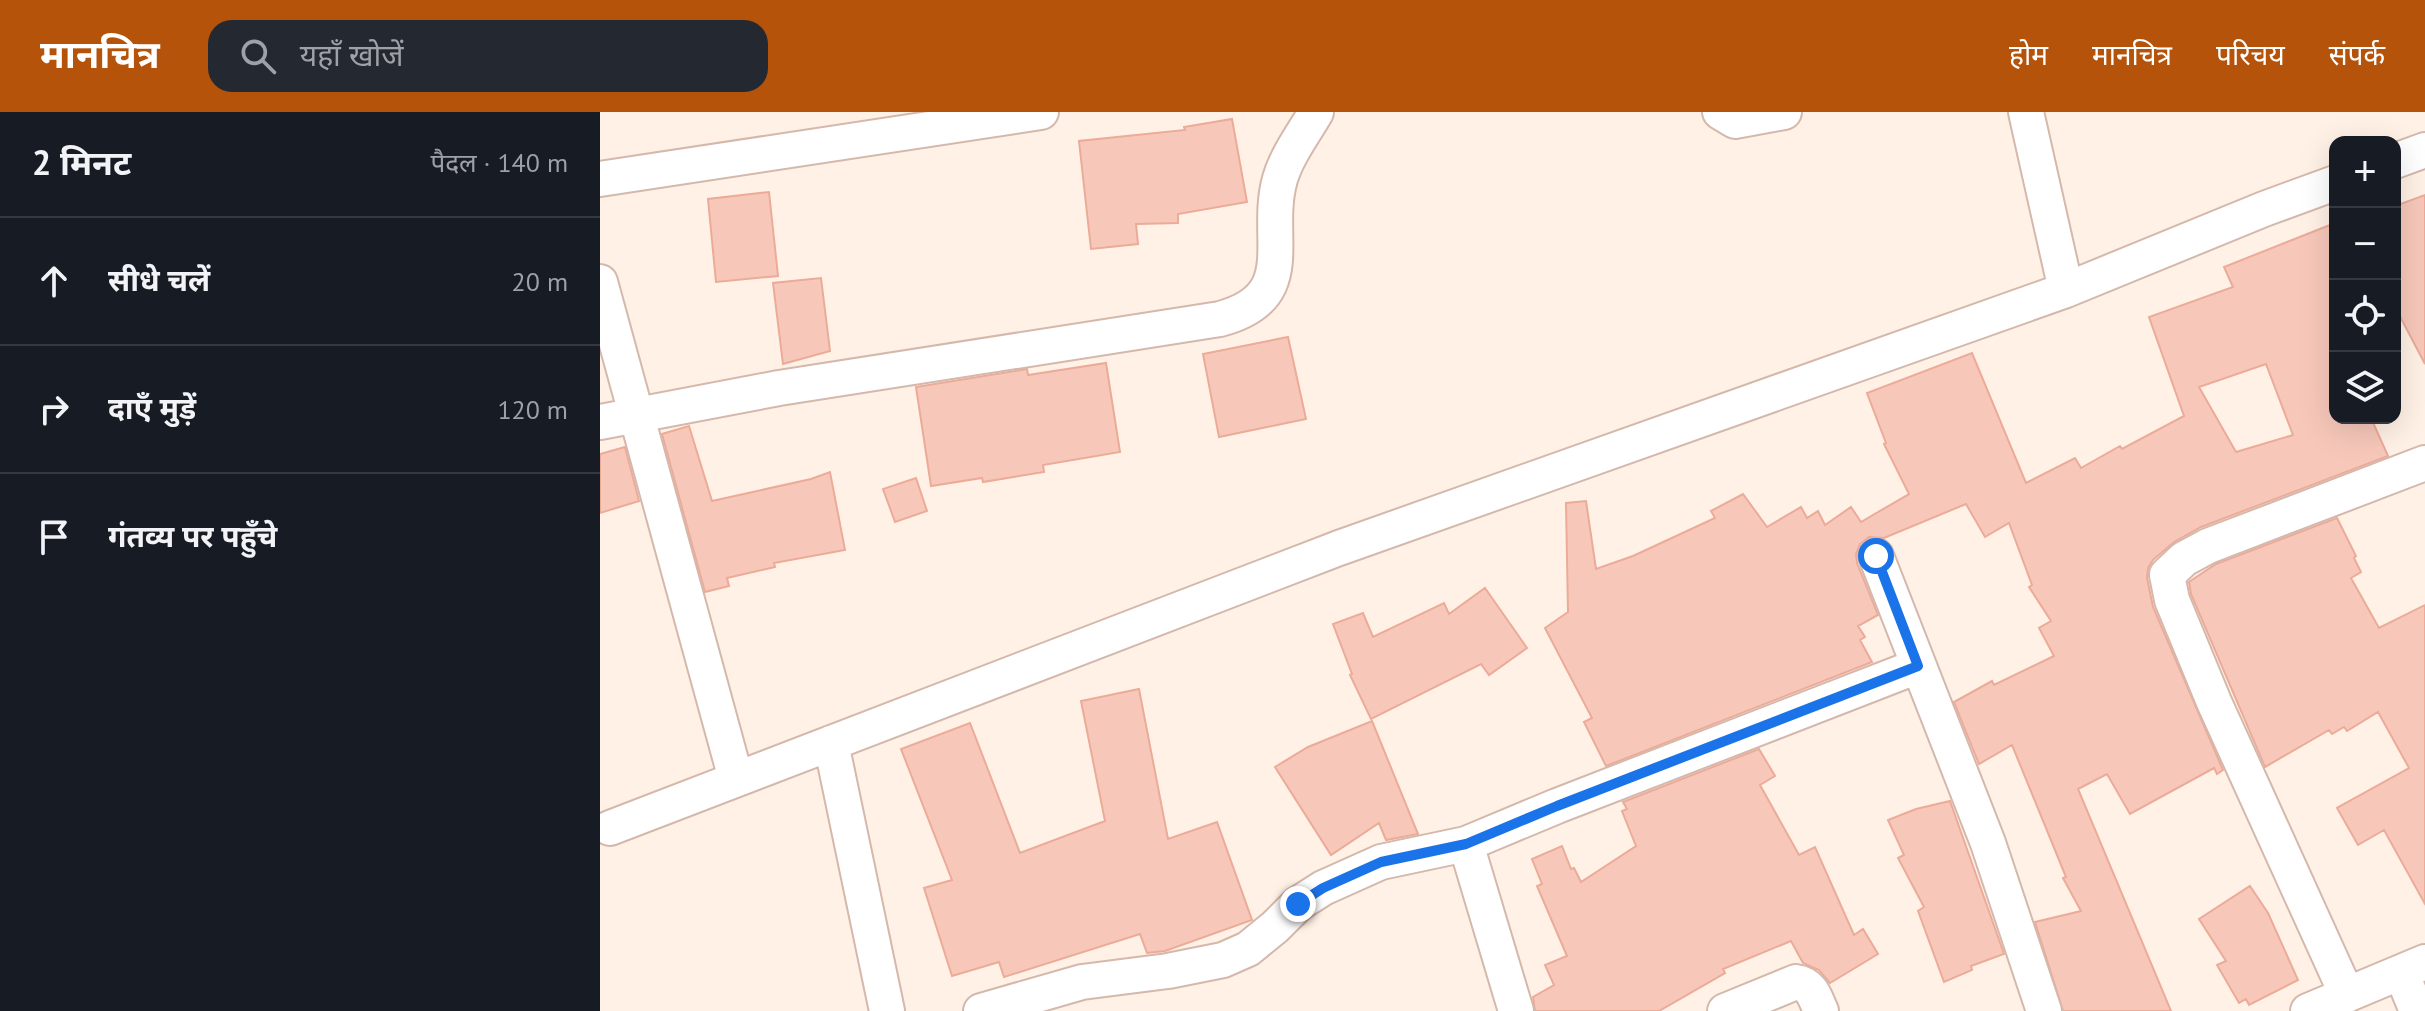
<!DOCTYPE html>
<html lang="hi">
<head>
<meta charset="utf-8">
<style>
  :root { --surface:#171b24; --page:#242831; --text:#f1f3f6; --muted:#9ea1a6; --line:#363941; --accent:#b45309 }
  body { margin:0; font-family:"PT Sans","Noto Sans Devanagari",sans-serif; background:var(--page); color:var(--text) }
  .controls { position:absolute; right:24px; top:24px; display:grid; overflow:hidden; border-radius:16px; box-shadow:0 8px 32px #0002 }
  .controls button { width:72px; height:72px; display:grid; place-items:center; padding:0; border:0; border-bottom:2px solid var(--line); background:var(--surface); color:var(--text); font:40px sans-serif }
  .stop { position:absolute; width:24px; height:24px; margin:-18px; border:6px solid #1a73e8; border-radius:50%; background:#fff }
  .stop.end { background:#1a73e8; border-color:#fff; box-shadow:0 2px 8px #0008 }
  .list { margin:0; padding:0; list-style:none }
  h2 { display:flex; justify-content:space-between; align-items:center; height:104px; margin:0; padding:0 32px; font-size:34px }
  h2 small { font-size:26px; font-weight:400; color:var(--muted) }
  .list li { display:grid; grid-template-columns:52px 1fr auto; gap:24px; align-items:center; box-sizing:border-box; height:128px; padding:0 32px; border-top:2px solid var(--line) }
  .list b { display:block; font-size:30px; white-space:nowrap }
  .list em { font-size:26px; font-style:normal; color:var(--muted) }
  .icon { flex:none; width:44px; height:44px; fill:none; stroke:currentColor; stroke-width:2; stroke-linecap:round; stroke-linejoin:round }
  .map { position:relative; flex:none; width:1825px; height:899px; overflow:hidden }
  header { display:flex; align-items:center; gap:48px; box-sizing:border-box; height:112px; padding:0 40px; background:var(--accent); color:#fff }
  header strong { font-size:38px }
  nav { display:flex; gap:44px; margin-inline-start:auto; font-size:28px }
  .search { width:560px; height:72px; background:var(--page); display:flex; align-items:center; gap:20px; box-sizing:border-box; padding:0 28px; border-radius:24px; color:var(--muted); font-size:30px }
  main { display:flex }
  aside { flex:1; background:var(--surface) }
  .map>svg:first-child { display:block }
  .building { fill:#f7c8ba; stroke:#ecab98; stroke-width:2; fill-rule:evenodd }
  .lines { fill:none; stroke-linecap:round; stroke-linejoin:round }
  .street-casing { stroke:#d5b8ac; stroke-width:38 }
  .street { stroke:#fff; stroke-width:34 }
  .route { stroke:#1a73e8; stroke-width:10 }
</style>
</head>
<body>
<header>
<strong>मानचित्र</strong>
<div class="search"><svg class="icon" aria-label="search" viewBox="0 0 24 24"><circle cx="10" cy="10" r="6"/><path d="M15 15l6 6"/></svg>यहाँ खोजें</div>
<nav><a>होम</a><a>मानचित्र</a><a>परिचय</a><a>संपर्क</a></nav>
</header>
<main>
<aside>
<h2>2 मिनट<small>पैदल · 140 m</small></h2>
<ul class="list">
<li><svg class="icon" aria-label="ahead" viewBox="0 0 24 24"><path d="M12 20V5M6 11l6-6 6 6"/></svg><div><b>सीधे चलें</b></div><em>20 m</em></li>
<li><svg class="icon" aria-label="right" viewBox="0 0 24 24"><path d="M7 20v-9h11M14 6l5 5-5 5"/></svg><div><b>दाएँ मुड़ें</b></div><em>120 m</em></li>
<li><svg class="icon" aria-label="arrive" viewBox="0 0 24 24"><path d="M6 21V4h12l-3 4 3 4H6"/></svg><div><b>गंतव्य पर पहुँचे</b></div></li>
</ul>
</aside>
<div class="map">
<svg width="1825" height="899" viewBox="0 0 1825 899">
  <rect width="100%" height="100%" fill="#fff1e5"/>
  <!-- building -->
  <path class="building" d="M632,7L647,90L578,102V111L536,112L538,132L491,137L479,29L585,18L584,15Z
    M169,80L178,164L116,170L108,87Z
    M1825,83V252L1795,195V94Z
    M1735,111V306H1771L1788,344L1601,415L1574,430L1553,448L1548,456L1547,466L1553,495L1623,658L1617,662L1614,656L1530,702L1507,662L1478,677L1571,899H1463L1435,810L1481,799L1463,766L1466,765L1412,633L1379,652L1354,590L1392,569L1394,573L1454,544L1439,516L1451,509L1429,475L1432,473L1409,411L1385,425L1366,392L1284,426L1269,425L1260,432L1256,442L1257,451L1278,503L1258,514L1265,525L1260,528L1272,550L1006,654L984,610L992,606L945,516L968,500L966,391L986,389L996,457L1033,444L1115,406L1111,399L1143,382L1167,415L1201,395L1207,406L1218,399L1225,413L1251,395L1261,410L1309,382L1284,332L1286,331L1267,281L1372,241L1426,371L1475,346L1481,356L1520,334L1522,337L1584,304L1549,205L1633,175L1624,155ZM1666,252L1693,323L1636,340L1599,275Z
    M221,166L230,239L183,252L173,171Z
    M688,225L706,307L619,325L603,242Z
    M506,251L520,340L443,353L444,360L383,370L382,366L331,374L316,275L427,257L428,263Z
    M89,314L112,389L211,367L230,360L245,438L174,451L175,455L127,466L129,474L105,480L62,322Z
    M25,335L39,389L0,401V342Z
    M316,366L327,399L295,410L283,377Z
    M1737,406L1756,444L1754,446L1761,460L1751,466L1779,516L1825,493V792L1784,718L1758,733L1737,696L1809,656L1778,600L1747,619L1744,615L1732,622L1729,618L1665,655L1591,482L1589,470L1616,452Z
    M885,476L927,536L889,563L881,552L771,607L750,563L752,562L733,512L763,501L773,525L844,491L849,502Z
    M539,577L568,727L617,710L652,808L565,839L547,841L540,822L404,865L399,850L352,864L324,776L352,768L301,637L370,611L420,741L505,709L481,589Z
    M772,609L818,722L786,728L779,711L731,743L675,655L708,635Z
    M1159,637L1175,664L1160,673L1199,743L1215,735L1254,823L1263,817L1278,842L1230,871L1219,858L1203,851L1191,829L1123,857L1125,861L1059,899H935L933,885L954,873L945,853L967,844L937,774L942,772L932,747L962,734L971,757L974,756L981,770L1036,734L1022,699L1027,697L1023,690Z
    M1350,689L1404,842L1371,854L1372,858L1344,870L1318,799L1324,795L1298,746L1304,743L1288,708L1316,697Z
    M1650,774L1668,801L1698,868L1649,893L1646,887L1639,891L1617,853L1626,849L1599,807Z"/>
  <g class="lines">
    <!-- street casing -->
    <g class="street-casing">
      <path id="street" d="M1120,0L1135,9L1184,0
        M1426,0L1466,178
        M1795,49L1825,38
        M0,67L441,0
        M0,170L136,667
        M0,310L179,276L620,207C703,185 663,126 680,67C687,43 704,21 716,0
        M1276,444L1388,731L1444,899
        M231,631L287,899
        M10,716L739,436L1466,178L1664,97L1735,71
        M866,732L916,899
        M1801,860L1817,899
        M1747,883L1614,590L1572,488L1567,463L1584,447L1608,434L1825,351
        M381,899L482,870L568,859L623,848L648,837L675,815L698,792L723,776L781,750L866,732L957,694L1318,554
        M1125,899L1196,870C1212,872 1215,886 1221,899
        M1708,899L1825,850"/>
    </g>
    <!-- street -->
    <use href="#street" class="street"/>
  </g>
  <g class="lines">
    <!-- route -->
    <path class="route" d="M698,792L723,776L781,750L866,732L957,694L1318,554L1276,444"/>
  </g>
</svg>
<div class="controls">
<button>+</button>
<button>−</button>
<button><svg class="icon" aria-label="locate" viewBox="0 0 24 24"><circle cx="12" cy="12" r="6"/><path d="M12 2v4M12 18v4M2 12h4M18 12h4"/></svg></button>
<button><svg class="icon" aria-label="layers" viewBox="0 0 24 24"><path d="M12 4l9 5-9 5-9-5zM3 14l9 5 9-5"/></svg></button>
</div>
<div class="stop" style="left:1276px;top:444px"></div>
<div class="stop end" style="left:698px;top:792px"></div>
</div>
</main>
</body>
</html>
